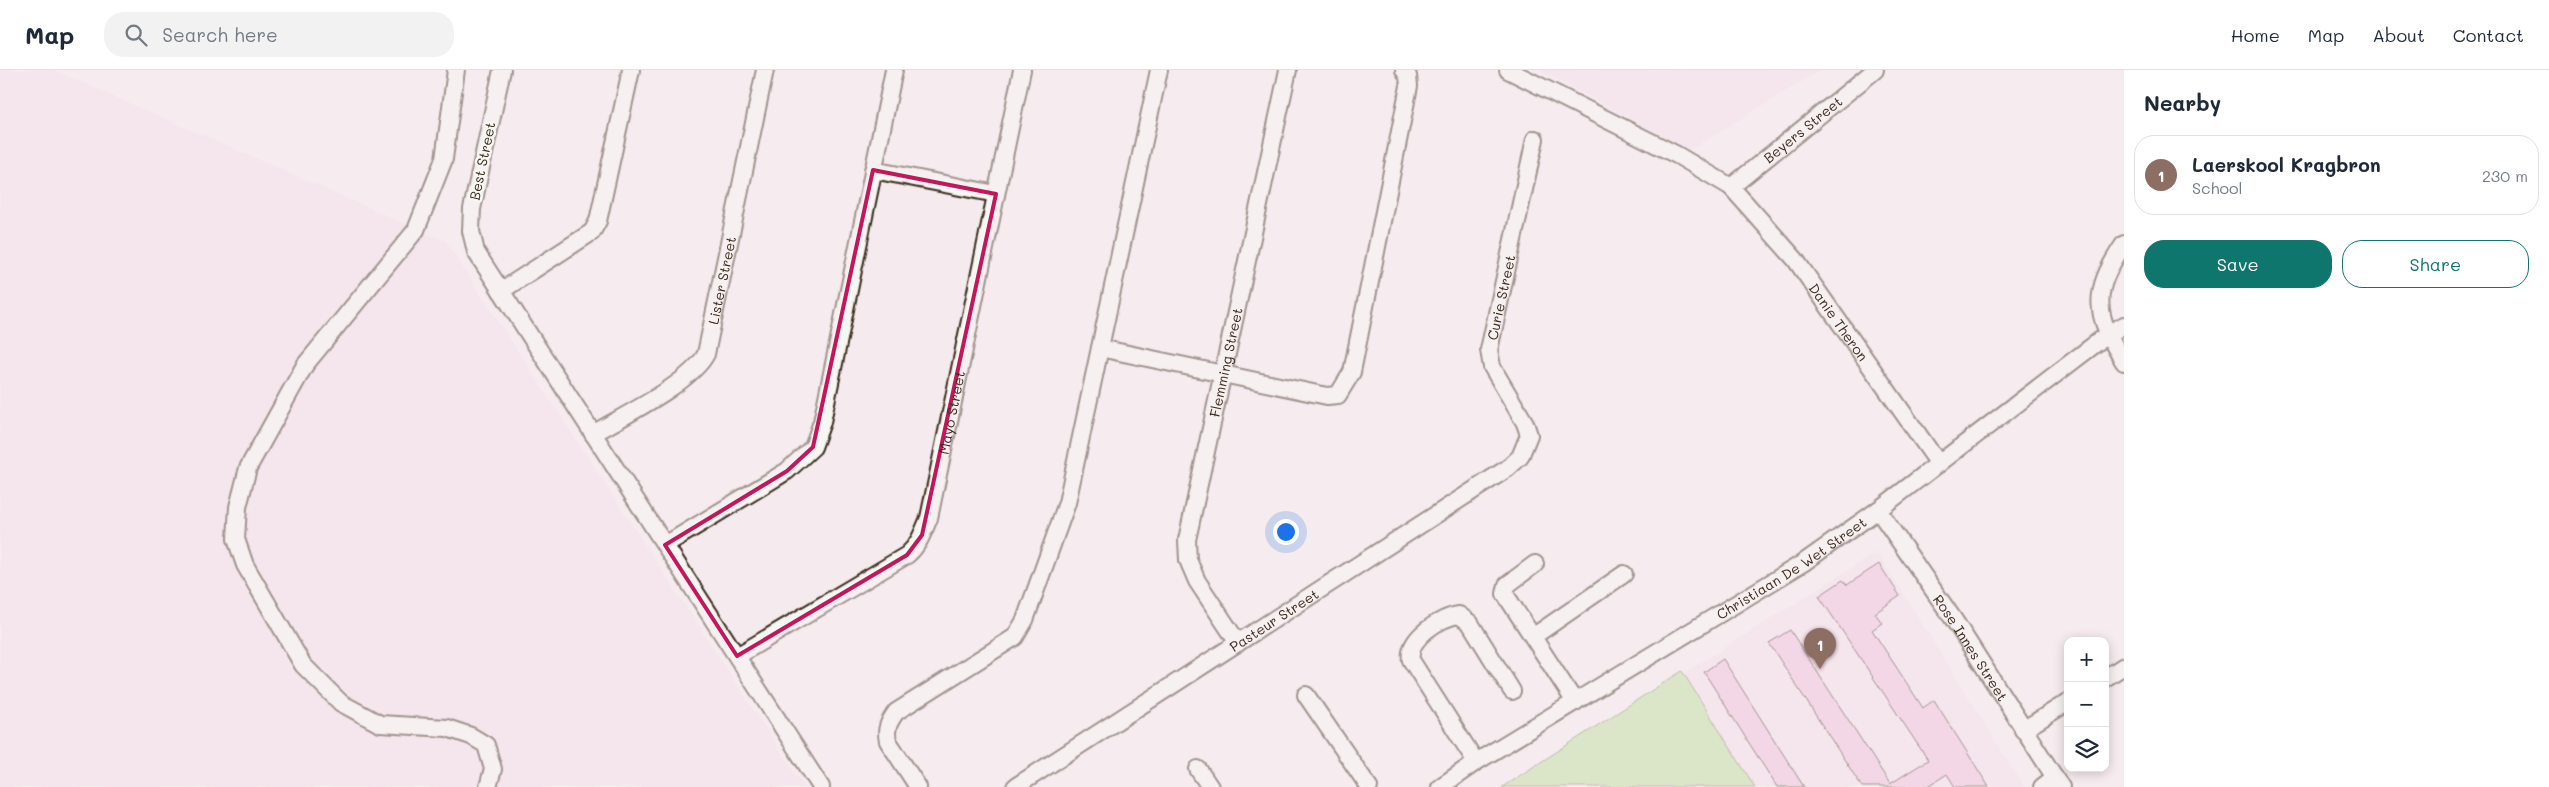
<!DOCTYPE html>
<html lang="en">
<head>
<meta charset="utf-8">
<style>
  :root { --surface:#fff; --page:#f2f2f3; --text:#1f2937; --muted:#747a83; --line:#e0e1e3; --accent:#0f766e }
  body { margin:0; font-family:Mali,sans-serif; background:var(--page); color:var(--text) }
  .controls { position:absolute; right:15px; bottom:15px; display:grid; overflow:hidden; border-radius:10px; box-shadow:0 2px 12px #0003 }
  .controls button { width:45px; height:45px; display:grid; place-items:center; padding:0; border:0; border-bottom:1px solid var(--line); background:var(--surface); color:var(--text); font:25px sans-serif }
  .you { position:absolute; left:1285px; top:461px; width:18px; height:18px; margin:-12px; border:4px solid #fff; border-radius:50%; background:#1a73e8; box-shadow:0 0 0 8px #1a73e833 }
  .badge { display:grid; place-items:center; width:32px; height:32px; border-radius:50%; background:var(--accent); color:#fff; font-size:16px; font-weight:700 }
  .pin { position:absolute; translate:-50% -41px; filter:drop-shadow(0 1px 2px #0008) }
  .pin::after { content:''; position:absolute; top:26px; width:18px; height:15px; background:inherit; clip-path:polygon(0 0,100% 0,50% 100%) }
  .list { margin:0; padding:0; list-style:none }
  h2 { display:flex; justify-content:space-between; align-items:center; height:65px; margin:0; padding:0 20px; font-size:21px }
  h2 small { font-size:16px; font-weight:400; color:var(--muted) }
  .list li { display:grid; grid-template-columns:32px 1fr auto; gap:15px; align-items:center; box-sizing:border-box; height:80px; margin:0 10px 10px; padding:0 10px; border:1px solid var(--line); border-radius:20px }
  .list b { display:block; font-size:19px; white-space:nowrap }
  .list p { margin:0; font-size:16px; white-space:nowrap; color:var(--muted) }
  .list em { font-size:16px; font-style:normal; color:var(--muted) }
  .actions { display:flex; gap:10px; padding:15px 20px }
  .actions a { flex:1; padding:11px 0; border:1px solid var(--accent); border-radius:20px; text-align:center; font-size:18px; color:var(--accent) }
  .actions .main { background:var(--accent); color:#fff }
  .icon { flex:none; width:28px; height:28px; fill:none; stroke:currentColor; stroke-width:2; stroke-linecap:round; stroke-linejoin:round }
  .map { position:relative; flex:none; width:2124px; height:717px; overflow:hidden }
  header { display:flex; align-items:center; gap:30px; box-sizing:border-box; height:70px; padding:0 25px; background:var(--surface); border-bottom:1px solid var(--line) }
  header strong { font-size:24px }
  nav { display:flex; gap:28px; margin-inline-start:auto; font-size:18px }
  .search { width:350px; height:45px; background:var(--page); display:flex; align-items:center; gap:12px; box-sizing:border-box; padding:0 18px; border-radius:20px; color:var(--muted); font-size:19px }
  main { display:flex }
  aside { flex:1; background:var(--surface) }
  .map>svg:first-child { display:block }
  .built { fill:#f4dee9 }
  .green { fill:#bbde98; stroke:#7b845b }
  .building { fill:#f2bfdd; stroke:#3b2a1e }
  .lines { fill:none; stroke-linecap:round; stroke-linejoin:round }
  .minor-casing { stroke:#3b2a1e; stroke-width:20 }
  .minor { stroke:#f6f6f2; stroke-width:16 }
  .marked { fill:none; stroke:#c2185b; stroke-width:4; stroke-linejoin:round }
  .labels { text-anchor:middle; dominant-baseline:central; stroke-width:5; stroke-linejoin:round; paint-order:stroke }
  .street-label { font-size:14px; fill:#3b2a1e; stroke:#f6f6f2 }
</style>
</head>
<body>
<header>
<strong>Map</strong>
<div class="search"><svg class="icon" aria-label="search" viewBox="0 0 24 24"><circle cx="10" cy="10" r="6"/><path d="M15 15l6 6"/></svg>Search here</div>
<nav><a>Home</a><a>Map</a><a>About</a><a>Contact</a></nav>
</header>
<main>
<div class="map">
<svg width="2124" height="717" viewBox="0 0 2124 717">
  <rect width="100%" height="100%" fill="#f5ebee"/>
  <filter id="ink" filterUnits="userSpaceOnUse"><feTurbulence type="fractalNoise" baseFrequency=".02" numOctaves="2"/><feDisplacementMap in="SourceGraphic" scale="10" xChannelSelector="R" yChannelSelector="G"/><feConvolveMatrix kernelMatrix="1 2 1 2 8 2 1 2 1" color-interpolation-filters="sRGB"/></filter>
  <g filter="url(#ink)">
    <!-- built -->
    <path class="built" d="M0,0H53L446,172L804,717H0Z
      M1539,0H1820L1690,80Z
      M1877,482L2024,717H1503Z"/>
    <!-- green -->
    <path class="green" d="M1682,601L1755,717H1502Z"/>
    <!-- building -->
    <path class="building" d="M1879,494L1900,526L1875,543L1882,553L1872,560L1923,638L1934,630L1989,717H1955L1947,704L1927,717H1862L1769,573L1790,560L1890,714L1928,690L1819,526L1843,510L1847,515Z
      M1723,589L1804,717H1777L1704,602Z"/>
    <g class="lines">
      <!-- minor casing -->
      <g class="minor-casing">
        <g id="minor">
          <path d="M456,0L444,89L416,160L305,295L248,398L238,437L236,469L245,495L303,595L341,633L380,654L447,658L471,666L486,675L493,699L488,717"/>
          <path d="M502,0L472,139L471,161L476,182L821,717"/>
          <path id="s1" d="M1508,0L1677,85L1731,117L1795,189L1939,394"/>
          <path d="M873,100L996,124"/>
          <path id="s2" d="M1731,117L1875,0"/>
          <path d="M2124,174C2091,223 2094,243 2124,292"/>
          <path d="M501,221L592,162L598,151L631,0"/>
          <path d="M1100,278L1327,326L1338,325L1352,302L1409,16L1408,6L1404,0"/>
          <path id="s3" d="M593,364C623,346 691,313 706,284L765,0"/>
          <path id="s4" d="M1878,440L1954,550L2061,717"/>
          <path d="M665,475L787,401L813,377L822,352L894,0"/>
          <path d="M1535,494L1507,515L1505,524L1575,632"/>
          <path d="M1534,566L1624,504"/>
          <path id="s5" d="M1238,573L1197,511L1188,490L1187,470L1288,0"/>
          <path id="s6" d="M737,586L907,485C919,475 923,462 929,448L1022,0"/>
          <path d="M2105,608L2124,596"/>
          <path d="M1306,625L1369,717"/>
          <path d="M2023,660L2068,632"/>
          <path d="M1476,692L1411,590C1407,568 1441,547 1459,545L1470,553L1512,621"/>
          <path d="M1198,699L1210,717"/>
          <path d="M918,717L888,671C885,659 889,652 896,642L1015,567L1025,550L1067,433L1159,0"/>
          <path id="s7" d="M1015,717L1508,398L1520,387L1529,365L1525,353L1492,297L1489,280L1535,69"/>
          <path id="s8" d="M1440,717L1476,692L1803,493L1878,440L2107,265L2124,255"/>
          <path d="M2042,717L2055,707"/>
        </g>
      </g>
      <!-- minor -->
      <use href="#minor" class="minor"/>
    </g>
  </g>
  <!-- marked area -->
  <path d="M0 0H2124V717H0ZM873,100L996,124L922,465L907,485L737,586L665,475L787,401L813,377Z" fill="#f5ebee" fill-opacity=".55" fill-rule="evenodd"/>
  <path class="marked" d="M873,100L996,124L922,465L907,485L737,586L665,475L787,401L813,377Z"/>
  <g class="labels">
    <!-- street labels -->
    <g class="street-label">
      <text stroke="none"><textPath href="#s2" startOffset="92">Beyers Street</textPath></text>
      <text transform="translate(482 91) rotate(-78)">Best Street</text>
      <text stroke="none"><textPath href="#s3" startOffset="215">Lister Street</textPath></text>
      <text stroke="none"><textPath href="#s7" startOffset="776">Curie Street</textPath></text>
      <text stroke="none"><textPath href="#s1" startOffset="425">Danie Theron</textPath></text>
      <text stroke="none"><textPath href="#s5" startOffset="299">Flemming Street</textPath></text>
      <text stroke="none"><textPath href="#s6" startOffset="349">Mayo Street</textPath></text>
      <text stroke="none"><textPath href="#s8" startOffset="414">Christiaan De Wet Street</textPath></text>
      <text stroke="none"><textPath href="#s7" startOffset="308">Pasteur Street</textPath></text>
      <text stroke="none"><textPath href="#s4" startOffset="166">Rose Innes Street</textPath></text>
    </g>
  </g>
</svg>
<div class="controls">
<button>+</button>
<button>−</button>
<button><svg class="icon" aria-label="layers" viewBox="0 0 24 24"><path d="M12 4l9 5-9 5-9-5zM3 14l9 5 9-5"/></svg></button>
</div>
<div class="you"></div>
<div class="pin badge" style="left:1820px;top:599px;background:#8d6e63">1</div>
</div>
<aside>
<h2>Nearby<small></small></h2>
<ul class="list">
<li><span class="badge" style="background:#8d6e63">1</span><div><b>Laerskool Kragbron</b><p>School</p></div><em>230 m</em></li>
</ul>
<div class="actions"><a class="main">Save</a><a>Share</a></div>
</aside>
</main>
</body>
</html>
